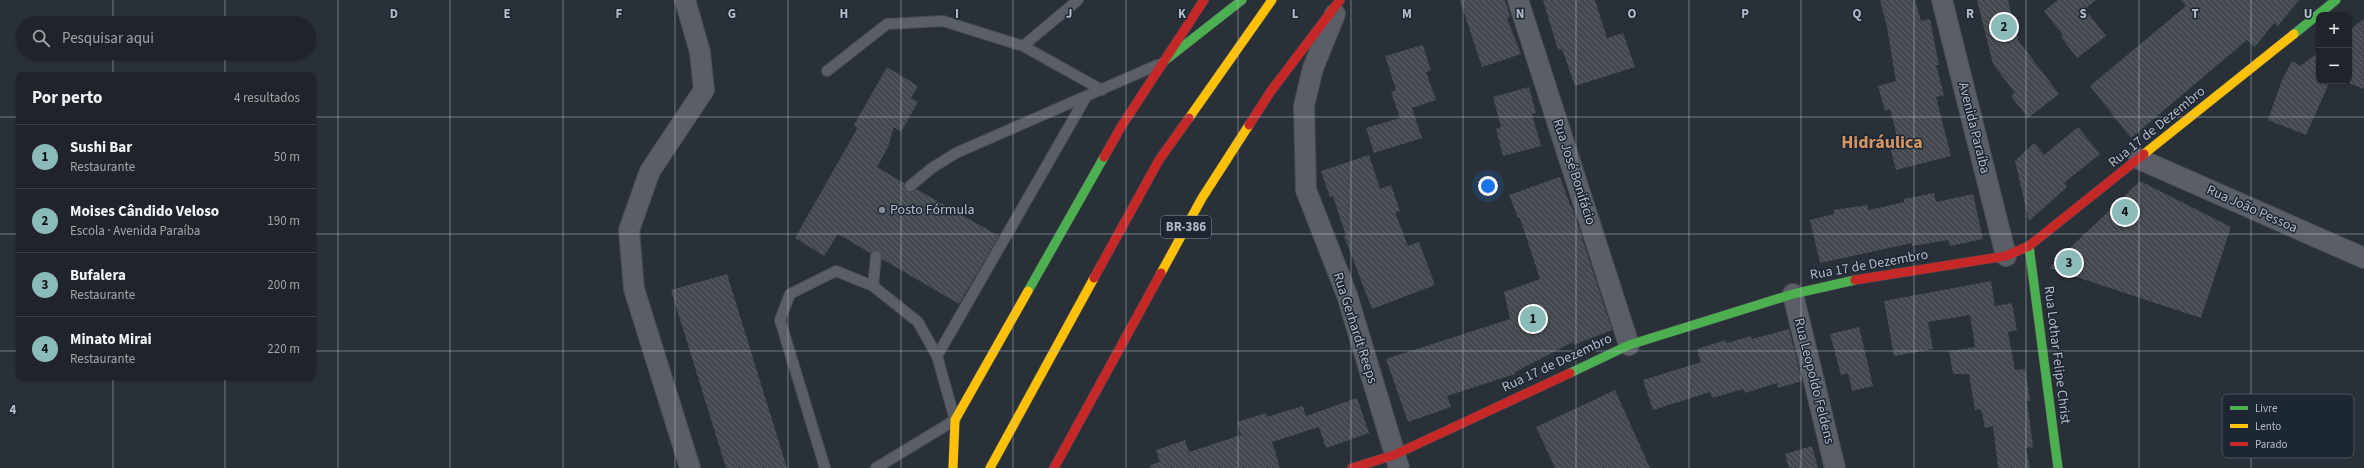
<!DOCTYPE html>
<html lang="pt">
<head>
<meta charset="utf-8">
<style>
  :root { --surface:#20242a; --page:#282c32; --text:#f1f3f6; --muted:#a2a4a8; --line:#3d4147; --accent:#8bbbb9 }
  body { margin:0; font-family:"Source Sans 3",sans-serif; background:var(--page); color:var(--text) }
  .controls { position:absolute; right:12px; top:12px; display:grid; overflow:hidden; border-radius:8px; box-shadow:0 1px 3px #0004 }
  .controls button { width:36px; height:36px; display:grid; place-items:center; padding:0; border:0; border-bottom:1px solid var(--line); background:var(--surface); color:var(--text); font:20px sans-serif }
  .you { position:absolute; left:1488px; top:186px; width:14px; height:14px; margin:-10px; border:3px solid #fff; border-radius:50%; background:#1a73e8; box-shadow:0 0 0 6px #1a73e833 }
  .badge { display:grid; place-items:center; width:26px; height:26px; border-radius:50%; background:var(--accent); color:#111; font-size:13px; font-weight:700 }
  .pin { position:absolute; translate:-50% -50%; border:2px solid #fff; box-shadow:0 1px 4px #0006 }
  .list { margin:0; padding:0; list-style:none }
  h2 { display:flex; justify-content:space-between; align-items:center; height:52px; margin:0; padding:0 16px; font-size:17px }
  h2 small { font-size:13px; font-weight:400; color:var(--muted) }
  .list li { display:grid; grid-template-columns:26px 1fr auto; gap:12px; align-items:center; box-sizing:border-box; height:64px; padding:0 16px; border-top:1px solid var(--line) }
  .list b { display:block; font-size:15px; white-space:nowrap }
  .list p { margin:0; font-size:13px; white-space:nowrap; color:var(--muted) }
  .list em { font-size:13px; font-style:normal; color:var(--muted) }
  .icon { flex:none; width:22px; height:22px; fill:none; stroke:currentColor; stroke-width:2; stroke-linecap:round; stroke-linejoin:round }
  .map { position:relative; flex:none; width:2364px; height:468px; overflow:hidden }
  .search { position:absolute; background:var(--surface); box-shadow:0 1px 3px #0004; left:16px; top:16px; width:300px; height:44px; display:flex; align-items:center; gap:10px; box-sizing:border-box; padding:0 14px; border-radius:22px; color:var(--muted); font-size:15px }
  .panel { position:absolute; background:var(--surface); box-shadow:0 1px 3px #0004; left:16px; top:72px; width:300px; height:308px; border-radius:8px }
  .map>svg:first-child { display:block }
  .building { fill:url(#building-back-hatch) }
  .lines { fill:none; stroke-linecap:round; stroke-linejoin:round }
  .lane-casing { stroke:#484c53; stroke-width:12 }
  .street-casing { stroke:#484c53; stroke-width:22 }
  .fast-casing { stroke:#484c53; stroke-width:10 }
  .slow-casing { stroke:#484c53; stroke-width:10 }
  .jam-casing { stroke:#484c53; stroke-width:10 }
  .lane { stroke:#5a5e66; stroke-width:10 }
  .street { stroke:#5a5e66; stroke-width:20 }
  .fast { stroke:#4caf50; stroke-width:9 }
  .slow { stroke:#ffc107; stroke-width:9 }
  .jam { stroke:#c62828; stroke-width:9 }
  .grid { fill:none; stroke:#b4bcc9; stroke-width:1; stroke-opacity:0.55 }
  .poi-dot { fill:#848b96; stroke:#1d2633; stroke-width:1.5 }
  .labels { text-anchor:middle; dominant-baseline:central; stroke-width:3; stroke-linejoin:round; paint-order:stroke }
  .shield { fill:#1d2633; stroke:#878f9c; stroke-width:1 }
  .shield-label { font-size:13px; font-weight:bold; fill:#b4bcc9 }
  .street-label { font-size:14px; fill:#b4bcc9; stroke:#1d2633 }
  .poi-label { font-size:14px; fill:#b4bcc9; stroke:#1d2633; text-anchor:start }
  .district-label { font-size:18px; font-weight:bold; fill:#d59563; stroke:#1d2633 }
  .key { fill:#1d2633; stroke:#4a5360; stroke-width:1 }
  .key-label { font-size:11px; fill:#b4bcc9 }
  .grid-label { font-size:13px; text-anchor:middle; font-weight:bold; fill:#b4bcc9; stroke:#1d2633; stroke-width:3; stroke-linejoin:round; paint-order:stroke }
</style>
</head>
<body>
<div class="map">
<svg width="2364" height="468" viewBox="0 0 2364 468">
  <defs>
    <pattern id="building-back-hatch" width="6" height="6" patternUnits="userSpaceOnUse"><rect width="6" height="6" fill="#444950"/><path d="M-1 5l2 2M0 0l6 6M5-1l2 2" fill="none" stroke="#5d6168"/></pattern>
  </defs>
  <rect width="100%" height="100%" fill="#2a3038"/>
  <!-- building -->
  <path class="building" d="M1460,0H1505L1510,17L1507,18L1521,54L1482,67Z
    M1543,0H1595L1607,38L1623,33L1635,67L1575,86L1562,49L1558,50Z
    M1880,0H1915L1921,21L1930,19L1939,65H1936L1944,95L1936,97L1951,156L1896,170L1889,143L1898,141L1890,109L1885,111L1878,86L1896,81L1887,27Z
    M1977,0H2008L2018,40L2059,94L2028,118L2011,96L2015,93L1993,64Z
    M2058,0H2096L2085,9L2106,36L2077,58L2061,37L2063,35L2044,11Z
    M2181,0H2299L2278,26L2274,23L2255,47L2247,40L2131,138L2090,86L2186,6Z
    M2364,19V89L2349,83V30Z
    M1423,45L1431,71L1426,72L1436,100L1412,108L1422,138L1374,153L1366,128L1400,118L1391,92L1396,90L1385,56Z
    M2319,52V81H2330L2306,135L2268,120L2282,80L2292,61L2300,66Z
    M887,67L918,86L911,98L918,102L901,132L894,127L888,147L877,167L904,183V187L907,192L916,189L999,236L959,304L882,259L879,251L874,250L870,253L838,234L824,256L795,238L857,129L854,125Z
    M1529,87L1536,113L1532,114L1541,146L1503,156L1496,129L1501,127L1493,97Z
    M2078,127L2100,154L2064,183L2067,187L2029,221L2015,161L2034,143L2044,155Z
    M1369,155L1380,189L1391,185L1400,211L1395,212L1408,246L1419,242L1435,285L1372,309L1344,236H1346L1333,196L1330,197L1321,171Z
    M1560,177L1571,207H1572L1612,330L1574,345L1573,342L1515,372V374L1447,396L1451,407L1408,422L1386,359L1510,319L1504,292L1540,279L1520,218H1518L1509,195Z
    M2140,181L2231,227L2201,318L2049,268Z
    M1934,193L1936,202L1973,194L1983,239L1950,246L1948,240L1912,246V243L1820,263L1810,220L1834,214L1833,210L1867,205L1869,210L1904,202V199Z
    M727,274L787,468H726L671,290Z
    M1991,281L1995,306L2012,303L2017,330L2008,332L2015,370L2025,369L2030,401H2027L2033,447L2026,448L2030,468H1998L1993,426L1985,428L1981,409L1975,410L1969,374H1953L1949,351L1975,347L1970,315L1928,322L1933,349L1894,356L1884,301Z
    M1859,327L1873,386L1852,391L1848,373L1841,375L1830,334Z
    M1789,329L1802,381L1778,388L1777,383L1745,393L1743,389L1712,398L1710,392L1653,410L1643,380L1701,362L1697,349L1726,340L1727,343L1751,336L1752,339Z
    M1615,390L1650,468H1555L1536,427Z
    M1357,398L1369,433L1326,448L1319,427L1272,442L1280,468H1151L1150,465L1160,462L1156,450L1185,440L1189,452L1241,435L1237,422L1266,413L1267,417L1303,406L1306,416Z
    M1812,446L1818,468H1789L1785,454Z"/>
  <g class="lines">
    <!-- lane casing -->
    <g class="lane-casing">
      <path id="lane" d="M1023,46L1078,0
        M827,71L887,24L943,21L1023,46L1102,90
        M910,186L932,168L956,153L1157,65
        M873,286L876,256
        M937,356L1086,97
        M825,468L780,320L790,294L836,271L873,286L918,322L937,356L955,420L876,468"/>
    </g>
    <!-- street casing -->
    <g class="street-casing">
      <path id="street" d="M685,0L700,52L704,90L650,171L629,230L634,289L690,468
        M1518,0L1629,345
        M1942,0L2006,256
        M1335,14L1313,68L1304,106L1306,190L1347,295L1399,468
        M2139,159L2364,258
        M1793,294L1835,468"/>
    </g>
    <!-- fast casing -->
    <g class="fast-casing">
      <path id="fast" d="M2294,34L2336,0
        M1163,62L1242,0
        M2029,246L2058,468
        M1028,291L1104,157
        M1570,373L1629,345L1793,294L1855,280"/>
    </g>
    <!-- slow casing -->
    <g class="slow-casing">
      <path id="slow" d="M1189,118L1272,0
        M2144,154L2294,34
        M1161,273L1202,198L1249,125
        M953,468L955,420L1028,291
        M990,468L1094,278"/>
    </g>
    <!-- jam casing -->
    <g class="jam-casing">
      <path id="jam" d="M1249,125L1271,91L1340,0
        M1104,157L1121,127L1204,0
        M1094,278L1159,160L1189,118
        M1855,280L2006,256L2029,246L2144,154
        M1054,468L1161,273
        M1352,468L1394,455L1570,373"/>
    </g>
    <!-- lane -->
    <use href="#lane" class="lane"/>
    <!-- street -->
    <use href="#street" class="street"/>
    <!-- fast -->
    <use href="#fast" class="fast"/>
    <!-- slow -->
    <use href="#slow" class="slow"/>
    <!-- jam -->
    <use href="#jam" class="jam"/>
  </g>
  <!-- grid -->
  <path class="grid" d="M113,0V23M225,0V23M338,0V468M450,0V468M563,0V468M675,0V468M788,0V468M901,0V468M1013,0V468M1126,0V468M1238,0V468M1351,0V468M1463,0V468M1576,0V468M1689,0V468M1801,0V468M1914,0V468M2026,0V468M2139,0V468M2251,0V468M113,53V75M225,53V75M0,117H19M313,117H2364M0,234H19M313,234H2364M0,351H19M313,351H2364M113,377V468M225,377V468"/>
  <!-- markers -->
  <circle class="poi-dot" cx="882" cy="210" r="4"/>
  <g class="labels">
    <!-- shield labels -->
    <rect class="shield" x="1161" y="216" width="50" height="22" rx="3"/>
    <g class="shield-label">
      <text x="1186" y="227">BR-386</text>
    </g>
    <!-- street labels -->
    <g class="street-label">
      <text transform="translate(2157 127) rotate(-39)">Rua 17 de Dezembro</text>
      <text transform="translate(1974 128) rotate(76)">Avenida Paraíba</text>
      <text transform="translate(1574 172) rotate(72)">Rua José Bonifácio</text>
      <text transform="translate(2252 209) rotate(24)">Rua João Pessoa</text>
      <text transform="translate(1869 265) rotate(-10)">Rua 17 de Dezembro</text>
      <text transform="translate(1355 328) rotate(72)">Rua Gerhardt Reeps</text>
      <text transform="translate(2057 355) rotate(83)">Rua Lothar Felipe Christ</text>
      <text transform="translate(1557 363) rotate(-25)">Rua 17 de Dezembro</text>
      <text transform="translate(1814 381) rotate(76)">Rua Leopoldo Feldens</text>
    </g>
    <!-- poi labels -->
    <g class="poi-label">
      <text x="890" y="210">Posto Fórmula</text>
    </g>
    <!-- district labels -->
    <g class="district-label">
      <text x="1882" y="142">Hidráulica</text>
    </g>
  </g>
  <!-- legend -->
  <rect x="2222" y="394" width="132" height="64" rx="6" class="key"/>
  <rect x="2230" y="406" width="18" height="4" fill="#4caf50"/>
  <rect x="2230" y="424" width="18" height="4" fill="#ffc107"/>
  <rect x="2230" y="442" width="18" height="4" fill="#c62828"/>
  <g class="key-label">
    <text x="2255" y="412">Livre</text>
    <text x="2255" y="430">Lento</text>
    <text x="2255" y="448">Parado</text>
  </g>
  <g class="grid-label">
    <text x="394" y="18">D</text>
    <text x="507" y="18">E</text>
    <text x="619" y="18">F</text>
    <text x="732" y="18">G</text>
    <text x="844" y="18">H</text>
    <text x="957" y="18">I</text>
    <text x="1069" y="18">J</text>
    <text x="1182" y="18">K</text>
    <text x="1295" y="18">L</text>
    <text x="1407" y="18">M</text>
    <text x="1520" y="18">N</text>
    <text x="1632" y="18">O</text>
    <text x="1745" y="18">P</text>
    <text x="1857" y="18">Q</text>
    <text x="1970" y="18">R</text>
    <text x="2083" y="18">S</text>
    <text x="2195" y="18">T</text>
    <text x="2308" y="18">U</text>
    <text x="13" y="414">4</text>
  </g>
</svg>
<div class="controls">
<button>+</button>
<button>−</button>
</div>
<div class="you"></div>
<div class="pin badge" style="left:1533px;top:319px">1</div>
<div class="pin badge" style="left:2004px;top:27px">2</div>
<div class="pin badge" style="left:2069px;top:263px">3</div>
<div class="pin badge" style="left:2125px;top:212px">4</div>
<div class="search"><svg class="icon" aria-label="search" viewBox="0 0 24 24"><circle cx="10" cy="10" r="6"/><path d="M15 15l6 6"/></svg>Pesquisar aqui</div>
<section class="panel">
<h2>Por perto<small>4 resultados</small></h2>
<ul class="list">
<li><span class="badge">1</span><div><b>Sushi Bar</b><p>Restaurante</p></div><em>50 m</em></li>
<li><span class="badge">2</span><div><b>Moises Cândido Veloso</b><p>Escola · Avenida Paraíba</p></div><em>190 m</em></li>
<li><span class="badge">3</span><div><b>Bufalera</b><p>Restaurante</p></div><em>200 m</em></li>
<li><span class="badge">4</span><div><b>Minato Mirai</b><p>Restaurante</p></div><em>220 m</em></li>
</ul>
</section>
</div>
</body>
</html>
